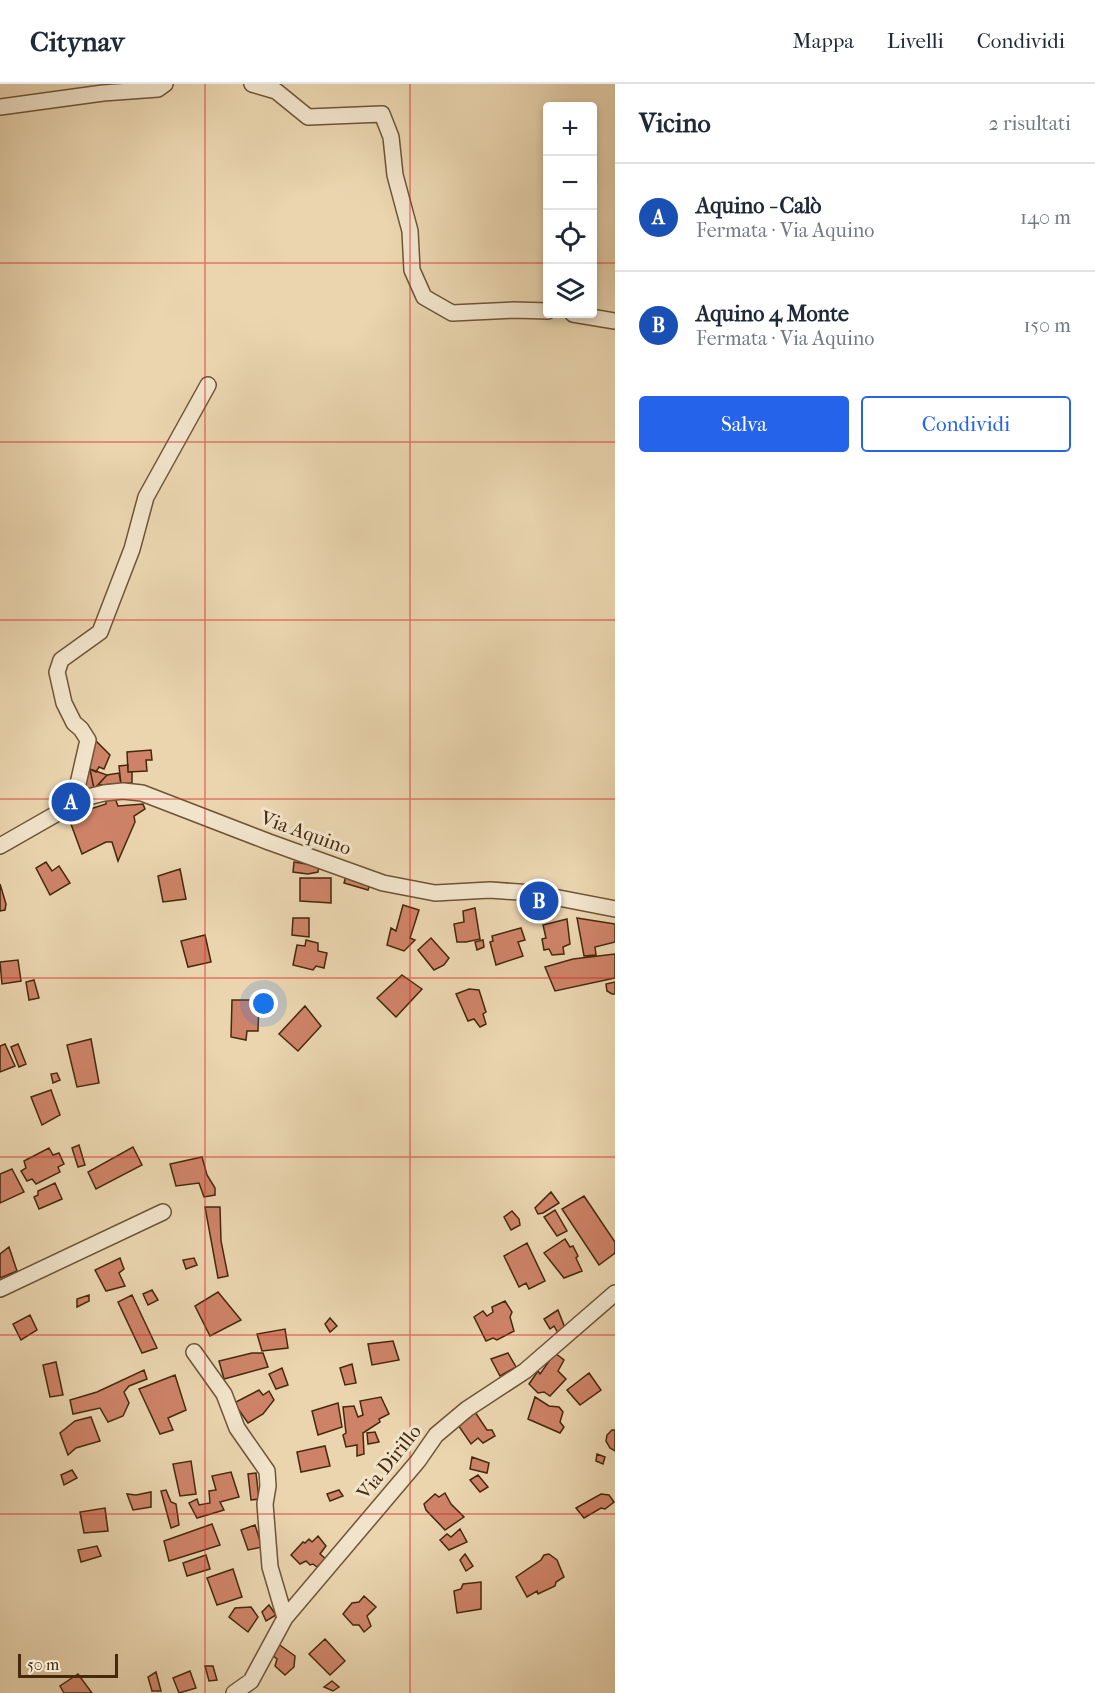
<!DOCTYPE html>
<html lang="it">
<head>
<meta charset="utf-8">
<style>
  :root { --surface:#fff; --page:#f6f6f7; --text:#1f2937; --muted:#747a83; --line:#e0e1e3; --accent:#2563eb }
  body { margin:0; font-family:"IM FELL French Canon",serif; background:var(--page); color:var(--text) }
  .controls { position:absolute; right:18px; top:18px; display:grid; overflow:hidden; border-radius:6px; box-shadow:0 3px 9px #0003 }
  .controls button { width:54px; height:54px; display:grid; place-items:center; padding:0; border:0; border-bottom:2px solid var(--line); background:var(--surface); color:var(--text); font:30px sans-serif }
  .scale { position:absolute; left:18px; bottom:15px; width:100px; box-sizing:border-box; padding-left:6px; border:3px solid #46290c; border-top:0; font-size:16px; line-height:21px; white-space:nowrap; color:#46290c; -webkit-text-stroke:4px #f1e4cb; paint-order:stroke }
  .you { position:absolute; left:264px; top:920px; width:21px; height:21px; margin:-15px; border:4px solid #fff; border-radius:50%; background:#1a73e8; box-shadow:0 0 0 9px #1a73e833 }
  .badge { display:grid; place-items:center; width:39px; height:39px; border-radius:50%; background:var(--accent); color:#fff; font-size:20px; font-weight:700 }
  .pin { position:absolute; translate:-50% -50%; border:3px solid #fff; box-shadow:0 2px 6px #0006 }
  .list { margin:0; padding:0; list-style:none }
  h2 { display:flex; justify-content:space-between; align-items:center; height:78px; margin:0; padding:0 24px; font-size:26px }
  h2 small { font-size:20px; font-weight:400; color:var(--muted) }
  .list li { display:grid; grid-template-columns:39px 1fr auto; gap:18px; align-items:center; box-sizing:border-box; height:108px; padding:0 24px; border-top:2px solid var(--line) }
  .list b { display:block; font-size:22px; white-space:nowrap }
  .list p { margin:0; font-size:20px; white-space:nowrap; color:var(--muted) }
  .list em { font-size:20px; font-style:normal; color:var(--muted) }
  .actions { display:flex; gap:12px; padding:18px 24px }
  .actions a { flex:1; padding:14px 0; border:2px solid var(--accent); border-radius:6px; text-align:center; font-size:21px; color:var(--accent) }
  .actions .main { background:var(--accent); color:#fff }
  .icon { flex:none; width:33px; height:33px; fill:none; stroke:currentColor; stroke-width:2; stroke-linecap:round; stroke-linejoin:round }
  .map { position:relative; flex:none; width:615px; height:1609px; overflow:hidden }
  header { display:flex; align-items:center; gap:36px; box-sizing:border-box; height:84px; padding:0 30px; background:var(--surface); border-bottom:2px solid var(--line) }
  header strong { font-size:28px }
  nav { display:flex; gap:33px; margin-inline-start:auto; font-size:21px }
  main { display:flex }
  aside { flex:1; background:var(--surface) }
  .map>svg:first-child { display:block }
  .building { fill:#ce8368; stroke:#46290c; stroke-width:1.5 }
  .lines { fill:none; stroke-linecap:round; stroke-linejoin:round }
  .minor-casing { stroke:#6f5435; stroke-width:18 }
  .minor { stroke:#f1e4cb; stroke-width:15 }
  .grid { fill:none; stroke:#d62828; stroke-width:1.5; stroke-opacity:0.55 }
  .labels { text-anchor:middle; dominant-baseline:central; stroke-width:6; stroke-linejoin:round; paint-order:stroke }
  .street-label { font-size:20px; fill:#46290c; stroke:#f1e4cb }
</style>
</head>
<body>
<header>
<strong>Citynav</strong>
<nav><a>Mappa</a><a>Livelli</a><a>Condividi</a></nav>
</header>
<main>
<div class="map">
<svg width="615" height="1609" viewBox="0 0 615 1609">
  <rect width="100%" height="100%" fill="#ead5af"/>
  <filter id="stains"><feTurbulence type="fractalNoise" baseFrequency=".00333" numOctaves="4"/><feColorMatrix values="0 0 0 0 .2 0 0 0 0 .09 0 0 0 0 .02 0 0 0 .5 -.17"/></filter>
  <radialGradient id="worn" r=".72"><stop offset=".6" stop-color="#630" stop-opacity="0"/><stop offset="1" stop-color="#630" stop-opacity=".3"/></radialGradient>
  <!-- building -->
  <path class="building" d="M92,653L110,671L104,685L99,683L96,688L90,685L94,705L79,704Z
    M151,666L152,676H146L147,687L128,688L127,668Z
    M128,681V688H132V699L121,700L119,682Z
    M90,685L107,691L94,705Z
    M119,689L121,700L98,701L107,691Z
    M115,714L118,722L143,720L145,725L134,732L135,738L118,777L112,758H106L82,770L68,732L106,720V717Z
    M46,778L52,787L59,782L70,799L50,811L36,784Z
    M294,778L319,782L318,788L308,790L293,788Z
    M180,785L186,815L163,818L158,792Z
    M346,792L370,800L368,806L344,799Z
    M300,794H331V819L300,817Z
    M0,800L6,820L5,826L0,827Z
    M403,821L419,826L410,854L415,856L404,867L387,861L391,844L396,847Z
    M475,824L480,855L466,858H457L454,840L464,838L463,827Z
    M293,834H309V853L292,851Z
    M577,834L615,840V858L595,863L596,871L584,872Z
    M567,835L570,860L563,863L564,870L552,871L549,865L544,866L542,855L546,854L543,841Z
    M521,844L525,856L518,858L523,872L496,881L490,858L493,857L492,852Z
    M205,851L211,878L188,883L181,857Z
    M431,854L449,874L444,881L434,886L418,866Z
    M306,856L318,859V867L327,869L324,884L316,882L313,886L293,881L297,861L305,862Z
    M483,856L484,863L477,866L475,858Z
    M615,870V894L555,907L545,883L573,875Z
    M18,876L21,897L2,900L0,878Z
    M402,891L422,905L396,933L377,914Z
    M34,896L39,914L29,916L26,898Z
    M615,898V910H612L607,907L606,900Z
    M469,905L479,906L486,928L483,930L486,940L480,943L474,935L468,937L456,910Z
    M232,916H259L258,947H247L246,956L231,953Z
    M305,922L321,942L298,967L279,950Z
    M91,955L99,999L77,1003L67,961Z
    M5,960L15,982L0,988V962Z
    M18,960L26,980L19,983L11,963Z
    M57,989L60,996L53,999L51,990Z
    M51,1006L60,1031L42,1041L31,1013Z
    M79,1061L85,1081L78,1083L72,1064Z
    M133,1063L142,1081L96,1105L88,1088Z
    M49,1064L53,1071L59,1069L64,1080L58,1083L60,1088L36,1100L32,1095L27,1097L21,1087L26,1084L24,1077Z
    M202,1073L207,1091L215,1104V1111L204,1113L199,1099L176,1102L170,1080Z
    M12,1085L24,1108L0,1119V1090Z
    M55,1099L62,1115L39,1125L34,1113L38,1111V1107Z
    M551,1108L559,1119L543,1129L538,1130L535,1124Z
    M584,1112L615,1158V1169L599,1181L562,1125Z
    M205,1123H220L221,1157L228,1192L218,1194Z
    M555,1126L567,1147L557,1152L544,1133Z
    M512,1127L519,1135L520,1141L511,1146L504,1133Z
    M565,1155L570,1163L573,1162L578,1172L576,1174L582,1187L564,1194L544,1169Z
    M527,1159L545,1197L529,1205L526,1199L519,1203L504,1172Z
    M9,1163L17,1187L0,1194V1170Z
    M120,1174L124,1185L119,1189L125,1202L106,1207L95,1186Z
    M194,1174L197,1181L186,1185L183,1176Z
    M152,1206L158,1216L148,1221L143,1210Z
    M218,1208L241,1236L210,1252L195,1222Z
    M89,1211V1217L77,1223V1215Z
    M132,1211L157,1264L142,1269L118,1218Z
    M505,1217L512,1228L510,1233L514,1247L497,1256L493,1254L486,1257L474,1233L483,1227L487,1232L493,1228L492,1223Z
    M558,1226L565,1244L558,1249L554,1242L550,1245L544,1235Z
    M30,1231L37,1246L21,1256L13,1240Z
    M330,1234L337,1242L330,1248L325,1240Z
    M285,1245L288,1264L262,1267L257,1250Z
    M393,1257L399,1276L372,1281L368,1260Z
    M252,1269H263L268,1283L224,1295L219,1277Z
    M508,1269L516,1283L500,1292L491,1275Z
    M555,1269L564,1276L558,1287L566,1295L550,1312L544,1308L538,1309L529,1300L538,1287L540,1290Z
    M56,1278L63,1311L50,1313L43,1281Z
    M352,1280L356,1299L345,1301L340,1284Z
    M282,1284L288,1301L276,1305L269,1290Z
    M144,1286L147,1295L129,1302L124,1308L129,1319L123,1332L108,1338L100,1324L73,1330L70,1316L97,1308Z
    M589,1289L601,1306L580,1321L567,1306Z
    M175,1291L186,1326L168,1334L173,1346L160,1350L139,1305Z
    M259,1306L263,1311L269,1307L274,1316L263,1330L248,1339L234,1319Z
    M381,1313L389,1330L379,1335L380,1338L363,1349L364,1370L357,1372V1361L346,1363L343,1351L346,1349L343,1323L354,1322L358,1333L363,1331L360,1317Z
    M535,1313L549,1322L559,1323L563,1328L560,1338L564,1343L560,1349L528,1335Z
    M338,1319L342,1343L318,1351L312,1327Z
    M475,1328L487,1346H492L495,1352L483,1359L478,1354L471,1360L458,1341Z
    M91,1333L100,1357L76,1364L68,1371L60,1349L75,1337Z
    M612,1346H615V1367L610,1364L606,1357L607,1351Z
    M375,1348L379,1358L368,1360L367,1349Z
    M325,1362L330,1382L301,1388L297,1368Z
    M597,1370L605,1373L603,1380L596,1377Z
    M472,1373L489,1379L487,1389L470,1385Z
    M191,1377L196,1410L180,1412L173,1380Z
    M72,1386L77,1394L64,1401L61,1391Z
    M231,1388L239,1413L220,1418L224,1426L197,1434L189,1419L197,1415L199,1421L210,1419L209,1407L216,1406L212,1392Z
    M256,1389L259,1415L251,1416L248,1390Z
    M478,1391L488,1403L480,1408L470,1396Z
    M166,1406L171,1418L176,1420L179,1441L171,1444L161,1407Z
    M339,1406L343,1412L330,1417L327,1410Z
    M151,1408V1423L133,1426L127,1410L136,1411Z
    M445,1409L451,1420L464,1433L445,1446L426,1426L424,1420L435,1410L439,1413Z
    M601,1410L609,1411L614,1418L605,1425L601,1424L584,1434L576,1424Z
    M105,1424L108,1447L84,1449L80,1428Z
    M212,1440L220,1461L169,1477L164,1457Z
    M255,1441L262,1463L248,1466L241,1446Z
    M460,1445L467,1458L449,1466L440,1456L447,1450L451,1453Z
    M318,1452L326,1462L320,1470L326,1475L317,1483L313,1480L310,1481L306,1477L300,1480L291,1471L303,1458L305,1459L309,1455L312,1458Z
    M97,1462L101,1472L81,1478L78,1466Z
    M465,1470L473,1482L466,1487L460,1476Z
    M549,1470L557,1476L564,1493L556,1498L555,1502L538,1510L537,1507L527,1513L516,1493L541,1476L544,1471Z
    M206,1471L210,1485L187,1492L183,1479Z
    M233,1485L242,1513L217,1521L207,1494Z
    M481,1498V1525L457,1529L454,1507L461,1505L463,1500Z
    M364,1512L376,1523L367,1532L371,1542L364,1548L359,1541H353L343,1530L352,1519L359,1518Z
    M269,1521L276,1531L266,1537L262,1528Z
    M251,1523L258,1533L248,1548L229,1533L235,1524Z
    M325,1555L345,1577L330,1591L309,1570Z
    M277,1559L295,1572L294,1583L285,1591L275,1582L277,1575L271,1570Z
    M205,1582H213L217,1596L209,1597Z
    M190,1587L196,1604L179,1609L173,1594Z
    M156,1588L161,1607H152L148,1593Z
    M78,1590L92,1609H64L60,1602Z
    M332,1597L339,1603L333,1607L324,1603Z"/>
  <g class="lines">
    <!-- minor casing -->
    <g class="minor-casing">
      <path id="minor" d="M252,0L276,7L308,33L382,30L391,53L395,91L410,147L412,186L424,213L452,229L514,226L548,227
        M0,23L103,9L158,5L165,0
        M573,230L615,237
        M78,719L77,704L88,656L81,645L74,639L64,619L57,588L61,576L100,548L132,465L146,413L208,301
        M0,762L84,714L104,709L123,707L142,709L269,758L383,799L435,809L490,806L533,809L615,825
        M0,1205L163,1128
        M194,1268L224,1310L237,1344L267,1387L268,1402L265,1420L270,1483L285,1534
        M234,1609L251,1597L285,1534L418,1377L436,1351L467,1325L525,1287L615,1209"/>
    </g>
    <!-- minor -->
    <use href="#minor" class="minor"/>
  </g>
  <!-- grid -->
  <path class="grid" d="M205,0V1609M410,0V1609M0,179H548M592,179H615M0,358H615M0,536H615M0,715H615M0,894H615M0,1073H615M0,1251H615M0,1430H615"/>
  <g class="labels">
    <!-- street labels -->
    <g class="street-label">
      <text transform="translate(306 749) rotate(20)">Via Aquino</text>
      <text transform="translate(389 1378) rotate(-51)">Via Dirillo</text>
    </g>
  </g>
  <rect width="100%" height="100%" filter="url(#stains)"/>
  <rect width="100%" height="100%" fill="url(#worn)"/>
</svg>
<div class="controls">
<button>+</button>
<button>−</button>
<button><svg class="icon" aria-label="locate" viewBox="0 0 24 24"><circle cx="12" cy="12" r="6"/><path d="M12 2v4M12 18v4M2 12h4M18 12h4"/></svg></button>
<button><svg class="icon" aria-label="layers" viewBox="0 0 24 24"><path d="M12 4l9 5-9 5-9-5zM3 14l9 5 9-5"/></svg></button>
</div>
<div class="scale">50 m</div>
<div class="you"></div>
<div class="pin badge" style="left:71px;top:718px;background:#1a4fb4">A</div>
<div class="pin badge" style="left:539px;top:817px;background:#1a4fb4">B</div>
</div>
<aside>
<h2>Vicino<small>2 risultati</small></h2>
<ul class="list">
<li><span class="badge" style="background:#1a4fb4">A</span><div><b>Aquino - Calò</b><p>Fermata · Via Aquino</p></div><em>140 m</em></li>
<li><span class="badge" style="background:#1a4fb4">B</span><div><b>Aquino 4 Monte</b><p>Fermata · Via Aquino</p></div><em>150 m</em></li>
</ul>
<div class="actions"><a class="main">Salva</a><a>Condividi</a></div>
</aside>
</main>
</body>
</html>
